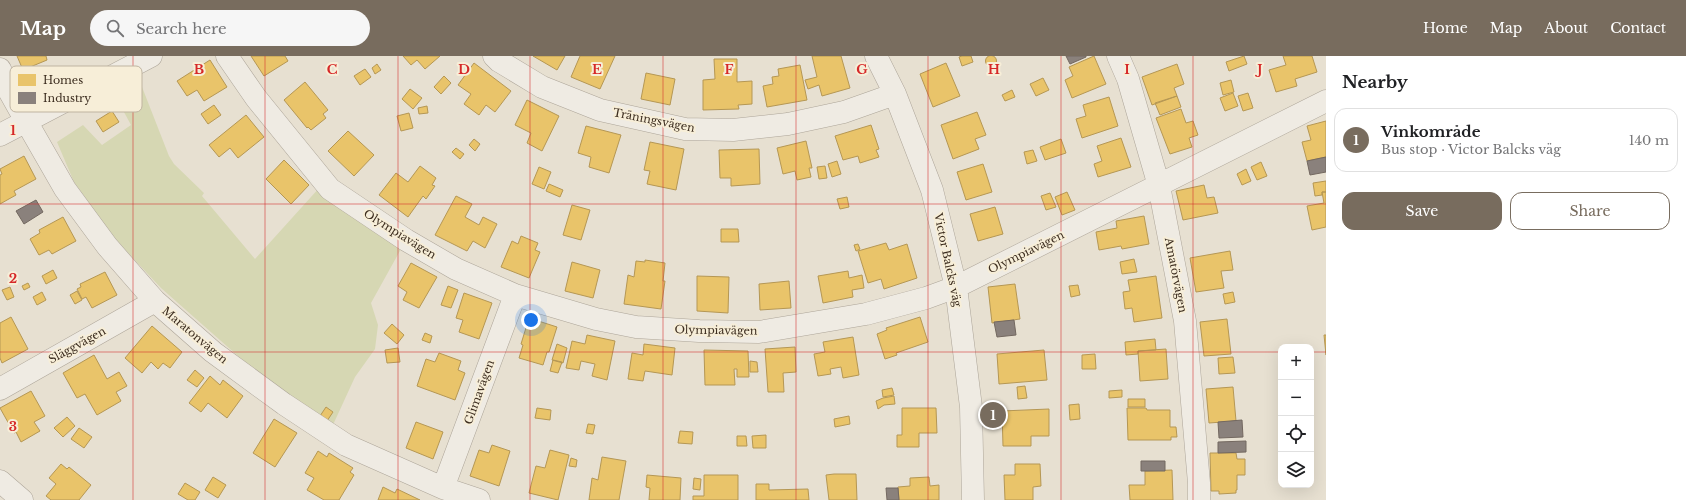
<!DOCTYPE html>
<html lang="en">
<head>
<meta charset="utf-8">
<style>
  :root { --surface:#fff; --page:#f6f6f6; --text:#202124; --muted:#757577; --line:#e0e0e0; --accent:#786c5e }
  body { margin:0; font-family:"Libre Baskerville",serif; background:var(--page); color:var(--text) }
  .controls { position:absolute; right:12px; bottom:12px; display:grid; overflow:hidden; border-radius:8px; box-shadow:0 4px 16px #0002 }
  .controls button { width:36px; height:36px; display:grid; place-items:center; padding:0; border:0; border-bottom:1px solid var(--line); background:var(--surface); color:var(--text); font:20px sans-serif }
  .you { position:absolute; left:531px; top:264px; width:14px; height:14px; margin:-10px; border:3px solid #fff; border-radius:50%; background:#1a73e8; box-shadow:0 0 0 6px #1a73e833 }
  .badge { display:grid; place-items:center; width:26px; height:26px; border-radius:50%; background:var(--accent); color:#fff; font-size:13px; font-weight:700 }
  .pin { position:absolute; translate:-50% -50%; border:2px solid #fff; box-shadow:0 1px 4px #0006 }
  .list { margin:0; padding:0; list-style:none }
  h2 { display:flex; justify-content:space-between; align-items:center; height:52px; margin:0; padding:0 16px; font-size:17px }
  h2 small { font-size:13px; font-weight:400; color:var(--muted) }
  .list li { display:grid; grid-template-columns:26px 1fr auto; gap:12px; align-items:center; box-sizing:border-box; height:64px; margin:0 8px 8px; padding:0 8px; border:1px solid var(--line); border-radius:12px }
  .list b { display:block; font-size:15px; white-space:nowrap }
  .list p { margin:0; font-size:13px; white-space:nowrap; color:var(--muted) }
  .list em { font-size:13px; font-style:normal; color:var(--muted) }
  .actions { display:flex; gap:8px; padding:12px 16px }
  .actions a { flex:1; padding:9px 0; border:1px solid var(--accent); border-radius:12px; text-align:center; font-size:14px; color:var(--accent) }
  .actions .main { background:var(--accent); color:#fff }
  .icon { flex:none; width:22px; height:22px; fill:none; stroke:currentColor; stroke-width:2; stroke-linecap:round; stroke-linejoin:round }
  .map { position:relative; flex:none; width:1326px; height:444px; overflow:hidden }
  header { display:flex; align-items:center; gap:24px; box-sizing:border-box; height:56px; padding:0 20px; background:var(--accent); color:#fff }
  header strong { font-size:19px }
  nav { display:flex; gap:22px; margin-inline-start:auto; font-size:14px }
  .search { width:280px; height:36px; background:var(--page); display:flex; align-items:center; gap:10px; box-sizing:border-box; padding:0 14px; border-radius:22px; color:var(--muted); font-size:15px }
  main { display:flex }
  aside { flex:1; background:var(--surface) }
  .map>svg:first-child { display:block }
  .green { fill:#d6d7b3 }
  .homes { fill:#e9c46a; stroke:#b59754 }
  .industry { fill:#8a817c; stroke:#736860 }
  .lines { fill:none; stroke-linecap:round; stroke-linejoin:round }
  .minor-casing { stroke:#ada599; stroke-width:23 }
  .minor { stroke:#efebe3; stroke-width:22 }
  .grid { fill:none; stroke:#d62828; stroke-width:1; stroke-opacity:0.55 }
  .labels { text-anchor:middle; dominant-baseline:central; stroke-width:4; stroke-linejoin:round; paint-order:stroke }
  .street-label { font-size:11px; fill:#3d2e20; stroke:#f7eed8 }
  .key { fill:#f7eed8; stroke:#bfb4a1; stroke-width:1 }
  .key-label { font-size:11px; fill:#3d2e20 }
  .grid-label { font-size:13px; text-anchor:middle; font-weight:bold; fill:#d62828; stroke:#f7eed8; stroke-width:4; stroke-linejoin:round; paint-order:stroke }
</style>
</head>
<body>
<header>
<strong>Map</strong>
<div class="search"><svg class="icon" aria-label="search" viewBox="0 0 24 24"><circle cx="10" cy="10" r="6"/><path d="M15 15l6 6"/></svg>Search here</div>
<nav><a>Home</a><a>Map</a><a>About</a><a>Contact</a></nav>
</header>
<main>
<div class="map">
<svg width="1326" height="444" viewBox="0 0 1326 444">
  <rect width="100%" height="100%" fill="#e7e0d1"/>
  <!-- green -->
  <path class="green" d="M142,31L169,100L174,108L204,137L202,140L255,203L320,131L401,193L371,247L378,269L375,293L355,321L332,371L270,326L238,300L161,232L114,182L74,126L57,86L83,69L102,89L131,69L118,45Z"/>
  <!-- homes -->
  <path class="homes" d="M985.5 5a5.5 5.5 0 1 1 11 0a5.5 5.5 0 1 1-11 0Z
    M17,0H46L47,4L23,14Z
    M251,0H285L288,5L264,20Z
    M403,0H440L425,13L417,4L411,9Z
    M533,0H565L557,14Z
    M580,0H615L600,33L571,21Z
    M812,0H841L850,32L822,40L819,29L808,33L805,24L817,21Z
    M962,0H971L973,6L962,10L959,1Z
    M1094,0L1106,28L1072,42L1065,24L1073,20L1069,11Z
    M1244,0L1247,8L1229,15L1226,6Z
    M1283,0H1312L1317,16L1295,23L1297,30L1276,36L1269,14L1286,9Z
    M714,3H737V26L752,25V48L738,49L739,53L703,54V24L715,23Z
    M210,4L227,31L204,45L197,34L187,40L177,25Z
    M474,7L511,35L495,56L486,49L479,59L464,48L471,38L458,29Z
    M946,7L960,40L933,51L920,18Z
    M377,8L381,14L375,18L372,12Z
    M1177,8L1184,28L1174,32L1177,40L1152,49L1142,21Z
    M800,9L807,44L767,51L763,30L773,28L772,21L779,20L778,13Z
    M365,13L371,21L360,29L354,20Z
    M646,17L675,23L670,49L641,43Z
    M444,20L451,27L441,38L434,31Z
    M1043,22L1049,34L1036,40L1030,28Z
    M1231,24L1234,36L1223,39L1220,27Z
    M305,26L328,54L323,58L326,62L311,74L308,71L307,72L284,44Z
    M410,33L422,42L413,53L402,43Z
    M1012,34L1015,41L1005,45L1002,39Z
    M1233,37L1238,50L1225,55L1220,42Z
    M1248,37L1253,52L1243,55L1238,40Z
    M1177,40L1181,51L1160,59L1155,47Z
    M1109,41L1118,70L1082,82L1076,63L1086,60L1083,49Z
    M527,44L559,60L542,95L527,87L531,77L515,69Z
    M214,49L221,59L208,68L201,58Z
    M427,50L428,57L419,58L418,52Z
    M1181,53L1186,67L1193,65L1198,79L1189,82L1192,91L1170,98L1156,62Z
    M112,55L119,66L103,76L96,65Z
    M977,56L986,79L975,83L979,93L953,103L941,69Z
    M409,57L413,72L401,75L397,60Z
    M246,59L264,81L238,102L230,92L219,101L209,89Z
    M1326,65V101L1307,105L1302,86L1311,84L1307,70Z
    M871,69L879,93L876,94L879,101L860,107L858,100L843,104L835,80Z
    M586,70L621,79L609,117L589,111L591,101L578,97Z
    M348,75L374,99L354,120L328,95Z
    M1121,82L1131,111L1098,121L1094,108L1102,105L1097,90Z
    M474,83L480,88L475,95L469,89Z
    M1061,83L1066,97L1045,104L1040,91Z
    M806,85L812,112H809L811,121L797,124L795,115L783,118L777,92Z
    M650,86L684,93L676,134L647,128L650,115L644,114Z
    M456,92L464,98L460,103L452,96Z
    M759,93L760,128L731,130V122H720L719,94Z
    M1033,94L1037,105L1027,108L1024,96Z
    M24,100L36,123L14,135L16,139L0,148V119L2,118L0,113Z
    M284,104L309,129L291,148L266,123Z
    M837,105L841,118L832,121L828,108Z
    M1261,106L1267,120L1257,124L1251,111Z
    M983,108L992,136L966,144L957,116Z
    M420,110L436,122L432,129L435,130L426,143L423,140L408,161L379,139L396,117L408,126Z
    M825,110L827,122L819,123L817,111Z
    M539,111L551,116L544,133L532,128Z
    M1246,113L1251,125L1242,129L1237,118Z
    M1326,125V136H1322V139L1315,140L1313,127Z
    M549,128L563,134L560,141L546,135Z
    M1204,129L1207,142L1214,141L1218,157L1183,164L1176,135Z
    M1067,136L1075,154L1062,159L1055,141Z
    M1322,136H1326V171L1312,174L1307,150L1324,147Z
    M1050,137L1056,151L1046,154L1041,140Z
    M456,140L472,148L465,161L479,169L483,161L497,168L485,192L473,185L467,195L435,179Z
    M847,141L849,151L840,153L837,143Z
    M572,149L590,154L581,184L563,179Z
    M995,151L1003,178L978,185L970,158Z
    M1144,160L1149,188L1122,193L1121,190L1099,194L1096,176L1117,172L1116,165Z
    M63,161L76,185L52,198L49,194L39,199L30,183L40,177L39,174Z
    M721,173H738L739,186H721Z
    M521,180L538,187L535,194L540,196L529,222L501,211L512,185L518,188Z
    M886,187L889,194L907,188L917,222L884,233L881,223L868,227L858,195Z
    M858,188L860,193L856,195L854,189Z
    M1230,195L1233,214L1221,215L1224,232L1196,236L1190,202Z
    M1134,203L1137,216L1122,218L1120,206Z
    M645,204L665,207L663,225H665L661,253L624,248L628,219L634,221L636,205L645,206Z
    M572,206L600,214L593,242L565,235Z
    M411,207L437,221L419,252L403,244L407,236L398,230Z
    M53,214L57,222L46,228L42,220Z
    M848,215L849,222L862,219L864,232L852,234L853,241L823,247L818,220Z
    M105,216L117,239L92,252L86,241L82,243L77,233L81,231L80,228Z
    M697,220L729,221L728,257L697,255Z
    M1156,220L1162,262L1134,266L1132,252L1125,253L1123,236L1130,235L1128,224Z
    M789,225L791,252L760,254L759,228Z
    M28,227L30,231L24,234L22,230Z
    M1015,228L1020,263L992,267L988,231Z
    M1078,229L1080,239L1071,241L1069,230Z
    M448,230L458,234L451,252L441,249Z
    M10,231L14,241L7,244L2,234Z
    M77,235L82,244L75,248L70,239Z
    M42,236L46,244L37,249L33,241Z
    M1233,236L1235,246L1225,248L1223,238Z
    M464,237L492,247L479,283L459,276L463,264L456,262Z
    M11,261L28,293L2,307L0,302V267Z
    M920,261L928,286L896,297L897,299L885,303L877,278L887,274L886,272Z
    M529,262L557,271L549,296H547L543,309L519,302L523,289L521,288Z
    M1227,263L1231,298L1204,300L1200,266Z
    M392,268L404,279L397,288L384,277Z
    M152,270L182,296L170,312L163,307L158,313L151,306L142,317L125,302Z
    M425,277L432,280L430,287L422,284Z
    M587,279L615,285L607,324L592,320L595,308L581,305L579,314L566,312L572,285L585,288Z
    M1324,279H1326V299Z
    M853,281L859,319L843,322L841,311L830,313L831,318L818,320L814,298L825,296L823,286Z
    M1155,283L1156,294L1138,295V298L1126,299L1125,286Z
    M557,288L567,292L563,307L552,304Z
    M644,288L675,292L672,319L645,315L643,325L628,323L632,297L643,299Z
    M795,291L796,316L783,317L784,336H768L765,293Z
    M398,292L400,306L387,307L385,294Z
    M1166,293L1168,323L1140,325L1138,295Z
    M704,294L748,295L749,321H737V313H734L735,329H705Z
    M1044,294L1047,324L999,328L997,298Z
    M439,297L461,305L458,314L465,317L455,344L417,330L426,303L435,306Z
    M1095,298L1096,313H1082V299Z
    M94,299L107,323L119,316L127,330L116,336L121,345L97,359L85,338L77,342L63,317Z
    M1233,301L1235,317L1219,318L1218,302Z
    M553,304L562,306L558,317L550,315Z
    M750,305L757,306L758,316H750Z
    M195,314L204,322L197,331L187,324Z
    M210,320L220,329L223,324L243,340L227,362L208,347L201,356L189,347Z
    M1025,330L1027,342L1018,343L1017,331Z
    M1233,331L1236,365L1209,367L1206,333Z
    M892,332L894,339L883,341L882,334Z
    M1122,334V341L1109,342V335Z
    M31,335L45,360L34,366L40,375L21,386L16,376L14,377L0,352Z
    M894,340L895,348L884,349L878,353L876,345L883,342Z
    M1128,343H1145V351H1128Z
    M1079,348L1080,363L1070,364L1069,349Z
    M326,351L333,356L327,365L320,360Z
    M537,352L551,354L550,364L535,362Z
    M902,352H936L937,377H919V391H897V379H902Z
    M1127,352H1146L1147,354H1170V371H1176L1177,381H1171V384H1128Z
    M1049,353V380H1031V390H1003L1002,355Z
    M849,360L850,368L835,371L834,363Z
    M67,361L75,370L63,381L54,372Z
    M274,363L297,377L275,411L253,397Z
    M416,366L443,376L433,403L406,392Z
    M588,368L595,369L593,378L586,377Z
    M79,372L92,381L84,392L71,383Z
    M680,375L693,376L692,388L678,387Z
    M766,379V392H753L752,380Z
    M737,380H746L747,390H737Z
    M492,389L510,395L499,430L470,420L479,394L489,397Z
    M550,394L569,399L558,444L529,437L536,410L545,412Z
    M318,395L327,401L329,397L353,412L350,416L354,419L339,444H324L307,434L314,422L305,417Z
    M1210,397H1236L1237,403H1245V419H1237V434H1236V437L1219,438V435H1211Z
    M602,401L626,405L619,444H589L592,422L598,424Z
    M571,402L577,404L576,411L569,410Z
    M61,408L67,413L69,411L91,429L79,444H51L46,440L56,428L49,422Z
    M1015,408H1040L1041,430L1033,431V444H1005L1004,419H1015Z
    M1172,414L1173,444H1130L1129,429H1145V415Z
    M834,418H856L857,444H829L826,419Z
    M647,419L681,422L680,444H649L650,432L646,431Z
    M704,419H738V444H693V440H704Z
    M213,421L226,429L218,442L205,434Z
    M929,421L930,430L939,429V444H899L898,431L910,430V422Z
    M694,422L701,423L700,434L693,433Z
    M185,427L200,436L195,444H188L178,438Z
    M756,428H769V434L808,433L809,444H756Z
    M383,431L395,437L397,433L420,444H378Z"/>
  <!-- industry -->
  <path class="industry" d="M1066,0H1086V1L1070,8Z
    M1326,101V116L1310,119L1307,105Z
    M36,144L43,156L24,168L16,155Z
    M1014,264L1016,279L997,281L994,266Z
    M1242,364L1243,381L1219,382L1218,366Z
    M1246,385V396L1218,397V386Z
    M1141,405H1165V415H1141Z
    M886,432H898L899,444H887Z"/>
  <g class="lines">
    <!-- minor casing -->
    <g class="minor-casing">
      <path id="minor" d="M227,0L256,42L330,133L406,184L456,213L515,239L596,263L636,271L699,275L759,276L866,258L926,242L956,231L1326,45
        M494,0L499,5L542,31L600,54L685,73L733,74L788,68L844,56L895,38
        M876,0L895,38L932,134L956,231L971,351L973,444
        M1118,0L1128,23L1159,130L1185,265L1199,427V444
        M0,13L8,33L26,65L65,133L107,190L155,245L213,296L284,348L346,389L443,432L479,444
        M0,79L151,0
        M0,333L155,245
        M0,425L22,444
        M443,432L515,239"/>
    </g>
    <!-- minor -->
    <use href="#minor" class="minor"/>
  </g>
  <!-- grid -->
  <path class="grid" d="M133,0V444M265,0V444M398,0V444M530,0V444M663,0V444M796,0V444M928,0V444M1061,0V444M1193,0V444M0,148H1326M0,296H1281M1311,296H1326"/>
  <g class="labels">
    <!-- street labels -->
    <g class="street-label">
      <text transform="translate(654 64) rotate(11)">Träningsvägen</text>
      <text transform="translate(400 178) rotate(32)">Olympiavägen</text>
      <text transform="translate(1026 196) rotate(-26)">Olympiavägen</text>
      <text transform="translate(948 204) rotate(78)">Victor Balcks väg</text>
      <text transform="translate(1176 219) rotate(79)">Amatörvägen</text>
      <text transform="translate(716 274) rotate(1)">Olympiavägen</text>
      <text transform="translate(195 279) rotate(40)">Maratonvägen</text>
      <text transform="translate(77 289) rotate(-29)">Släggvägen</text>
      <text transform="translate(479 336) rotate(-70)">Glimavägen</text>
    </g>
  </g>
  <!-- legend -->
  <rect x="10" y="10" width="132" height="46" rx="6" class="key"/>
  <rect x="18" y="18" width="18" height="12" fill="#e9c46a"/>
  <rect x="18" y="36" width="18" height="12" fill="#8a817c"/>
  <g class="key-label">
    <text x="43" y="28">Homes</text>
    <text x="43" y="46">Industry</text>
  </g>
  <g class="grid-label">
    <text x="199" y="18">B</text>
    <text x="332" y="18">C</text>
    <text x="464" y="18">D</text>
    <text x="597" y="18">E</text>
    <text x="729" y="18">F</text>
    <text x="862" y="18">G</text>
    <text x="994" y="18">H</text>
    <text x="1127" y="18">I</text>
    <text x="1260" y="18">J</text>
    <text x="13" y="79">1</text>
    <text x="13" y="227">2</text>
    <text x="13" y="375">3</text>
  </g>
</svg>
<div class="controls">
<button>+</button>
<button>−</button>
<button><svg class="icon" aria-label="locate" viewBox="0 0 24 24"><circle cx="12" cy="12" r="6"/><path d="M12 2v4M12 18v4M2 12h4M18 12h4"/></svg></button>
<button><svg class="icon" aria-label="layers" viewBox="0 0 24 24"><path d="M12 4l9 5-9 5-9-5zM3 14l9 5 9-5"/></svg></button>
</div>
<div class="you"></div>
<div class="pin badge" style="left:993px;top:359px">1</div>
</div>
<aside>
<h2>Nearby<small></small></h2>
<ul class="list">
<li><span class="badge">1</span><div><b>Vinkområde</b><p>Bus stop · Victor Balcks väg</p></div><em>140 m</em></li>
</ul>
<div class="actions"><a class="main">Save</a><a>Share</a></div>
</aside>
</main>
</body>
</html>
